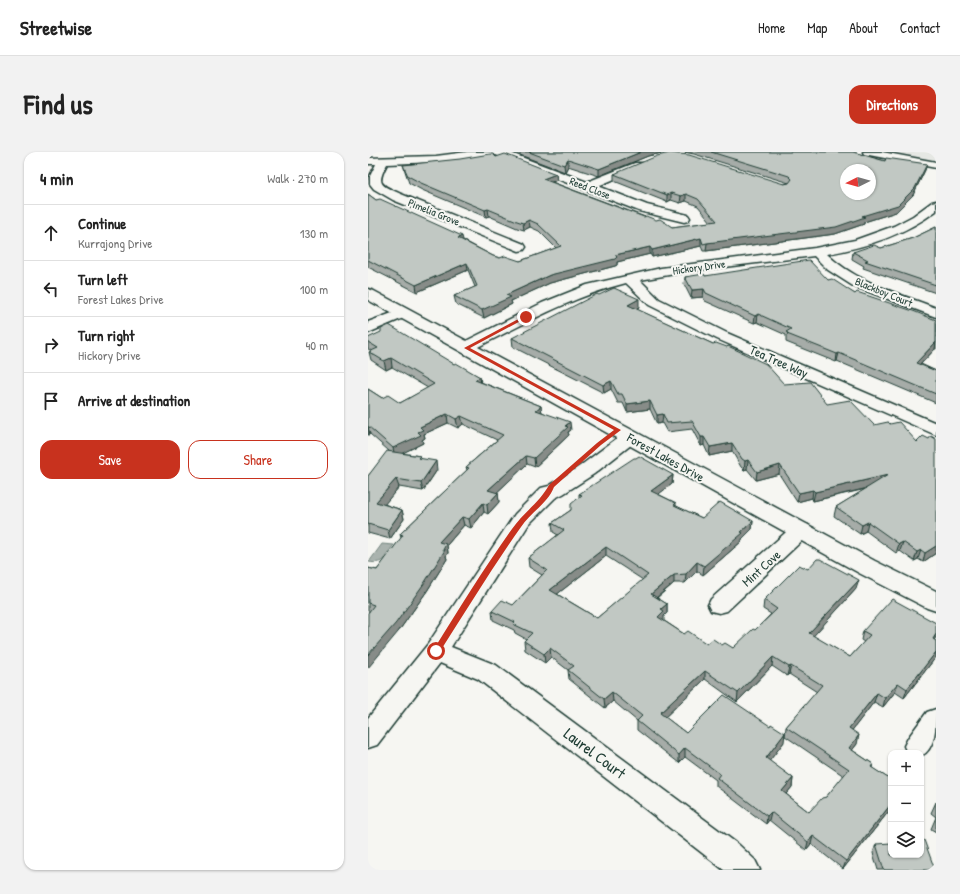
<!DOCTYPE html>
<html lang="en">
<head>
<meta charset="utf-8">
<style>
  :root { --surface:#fff; --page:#f2f2f2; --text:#222; --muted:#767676; --line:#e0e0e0; --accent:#c8321e }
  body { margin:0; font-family:"Patrick Hand",sans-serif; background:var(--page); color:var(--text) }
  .controls { position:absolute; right:12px; bottom:12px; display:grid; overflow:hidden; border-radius:8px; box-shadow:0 1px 3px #0004 }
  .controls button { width:36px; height:36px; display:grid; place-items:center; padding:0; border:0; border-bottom:1px solid var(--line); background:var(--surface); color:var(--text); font:20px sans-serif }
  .compass { position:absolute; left:472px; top:12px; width:36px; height:36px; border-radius:50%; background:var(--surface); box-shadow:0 1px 3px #0004; rotate:265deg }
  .stop { position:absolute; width:12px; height:12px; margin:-9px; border:3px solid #c8321e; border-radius:50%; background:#fff }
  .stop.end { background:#c8321e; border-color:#fff; box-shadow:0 1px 4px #0008 }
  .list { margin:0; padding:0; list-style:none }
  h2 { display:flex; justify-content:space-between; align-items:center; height:52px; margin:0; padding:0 16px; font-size:17px }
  h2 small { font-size:13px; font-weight:400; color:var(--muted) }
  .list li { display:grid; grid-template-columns:26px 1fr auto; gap:12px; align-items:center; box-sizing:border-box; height:56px; padding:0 16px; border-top:1px solid var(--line) }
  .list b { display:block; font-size:15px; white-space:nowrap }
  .list p { margin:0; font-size:13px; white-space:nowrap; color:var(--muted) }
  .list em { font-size:13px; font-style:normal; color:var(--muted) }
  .actions { display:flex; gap:8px; padding:12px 16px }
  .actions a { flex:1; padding:9px 0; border:1px solid var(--accent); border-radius:12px; text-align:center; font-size:14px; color:var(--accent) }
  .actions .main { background:var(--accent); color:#fff }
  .icon { flex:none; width:22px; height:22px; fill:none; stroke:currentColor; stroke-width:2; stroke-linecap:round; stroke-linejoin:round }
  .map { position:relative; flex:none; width:568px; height:718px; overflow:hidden; border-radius:12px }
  header { display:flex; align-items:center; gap:24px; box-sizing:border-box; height:56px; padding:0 20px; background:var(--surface); border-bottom:1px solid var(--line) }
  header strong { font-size:19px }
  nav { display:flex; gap:22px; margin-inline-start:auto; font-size:14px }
  .intro { display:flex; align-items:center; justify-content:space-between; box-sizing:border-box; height:96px; padding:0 24px }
  h1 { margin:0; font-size:28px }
  .button { padding:10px 18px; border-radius:12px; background:var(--accent); color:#fff; font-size:14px; font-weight:700 }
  main { display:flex; gap:24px; padding:0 24px }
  aside { flex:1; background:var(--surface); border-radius:12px; box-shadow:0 1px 3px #0004 }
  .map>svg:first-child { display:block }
  .built { fill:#e6e8e4 }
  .water { fill:#aab3ae; stroke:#72847d }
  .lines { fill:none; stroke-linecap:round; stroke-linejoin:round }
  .minor-casing { stroke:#1f3d34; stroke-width:3 }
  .secondary-casing { stroke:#1f3d34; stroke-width:3 }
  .minor { fill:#f6f6f2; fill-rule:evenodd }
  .secondary { fill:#f6f6f2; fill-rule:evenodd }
  .wall { fill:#a6aca8; stroke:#1f3d34; fill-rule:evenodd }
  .shaded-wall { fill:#878c88; stroke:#1f3d34 }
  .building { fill:#c1c8c3; stroke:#1f3d34; fill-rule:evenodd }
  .route { fill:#c8321e }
  .labels { text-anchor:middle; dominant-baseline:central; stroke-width:4; stroke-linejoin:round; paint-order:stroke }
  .far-street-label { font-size:11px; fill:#1f3d34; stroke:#f6f6f2 }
  .street-label { font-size:13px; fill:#1f3d34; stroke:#f6f6f2 }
  .near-street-label { font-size:16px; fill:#1f3d34; stroke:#f6f6f2 }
</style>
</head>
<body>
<header>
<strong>Streetwise</strong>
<nav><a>Home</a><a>Map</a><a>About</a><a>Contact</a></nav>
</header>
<div class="intro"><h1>Find us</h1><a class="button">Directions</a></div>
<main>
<aside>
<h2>4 min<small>Walk · 270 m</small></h2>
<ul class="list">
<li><svg class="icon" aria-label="ahead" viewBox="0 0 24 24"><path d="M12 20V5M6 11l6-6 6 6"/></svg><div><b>Continue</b><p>Kurrajong Drive</p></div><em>130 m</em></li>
<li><svg class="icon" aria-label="left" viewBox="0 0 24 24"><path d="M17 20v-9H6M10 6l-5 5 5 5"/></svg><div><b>Turn left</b><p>Forest Lakes Drive</p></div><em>100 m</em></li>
<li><svg class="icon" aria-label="right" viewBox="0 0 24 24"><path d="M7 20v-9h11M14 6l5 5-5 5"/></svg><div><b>Turn right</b><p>Hickory Drive</p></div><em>40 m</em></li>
<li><svg class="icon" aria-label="arrive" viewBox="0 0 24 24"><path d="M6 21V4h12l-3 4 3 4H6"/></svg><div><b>Arrive at destination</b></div></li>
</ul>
<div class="actions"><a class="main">Save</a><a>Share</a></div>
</aside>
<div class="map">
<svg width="568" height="718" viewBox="0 0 568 718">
  <rect width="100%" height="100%" fill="#f6f6f2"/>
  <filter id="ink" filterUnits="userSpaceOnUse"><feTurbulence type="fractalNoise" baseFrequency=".025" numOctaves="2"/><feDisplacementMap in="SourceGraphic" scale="8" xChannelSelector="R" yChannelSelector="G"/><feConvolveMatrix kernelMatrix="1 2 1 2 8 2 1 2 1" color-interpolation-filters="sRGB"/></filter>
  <g filter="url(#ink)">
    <!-- built -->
    <path class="built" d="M507,0H568V9L549,8Z"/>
    <!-- water -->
    <path class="water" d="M14,392L26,393C16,404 17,413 1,410Z"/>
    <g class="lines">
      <!-- minor casing -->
      <g class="minor-casing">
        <path id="minor" d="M99,0H140L219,30L267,11H275L277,13L275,15L230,34L279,53L320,63L322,66L320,69L316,70L271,59L128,3L68,10L19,12C7,34 14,33 33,42L156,92L158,95L156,98L151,99L25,48L6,37L2,32V24L8,12H0V6L68,4Z
          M495,0H514L568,10V16L496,2Z
          M568,49V59C536,83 499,95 459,102C489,131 530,141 568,156V165L485,134L460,118L446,104L324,119L272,128L291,147L359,181L568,271V283L349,187L281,153L258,131C203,145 154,173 104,198L98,200L92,198L90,195L92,192L174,151L219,133L293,116L447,96L487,88L526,74L545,64L564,50Z
          M35,157L40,158L42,161L40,164L0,181V170Z
          M262,280L268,281L271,285L268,289L226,322L195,342L187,346L161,372L83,495L128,513L371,693L387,708L392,718H356L110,527L72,511L9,593L0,596V566L60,492L147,362L173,336L181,334L212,314L256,281Z
          M433,371L440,373L443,378L440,383L359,459L351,461L343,459L340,453L343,447L426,373Z
          M568,557C568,573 568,597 553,604V601H539L536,594L540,586L559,560Z"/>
      </g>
      <!-- secondary casing -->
      <g class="secondary-casing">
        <path id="secondary" d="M0,137L6,139L507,409L568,439V459L559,456L491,421L0,148Z"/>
      </g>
      <!-- minor -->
      <use href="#minor" class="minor"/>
      <!-- secondary -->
      <use href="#secondary" class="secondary"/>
    </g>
    <!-- wall -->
    <path class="wall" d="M152,0H298L280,4L231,24L200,14L197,20L152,3Z
      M316,0H485L517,9L559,12L557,18L545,43L528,60L496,70V72L467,82L338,99H335L333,94L284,105L282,102L249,110V113L247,114L182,131L143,149L144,152L116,166L88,152L86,144L107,135L100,118L49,140L0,115V42L8,48L95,88L125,104L132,106L152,109L188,96L171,79L162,75L156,78L149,76L121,64L118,65L54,38L41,31L35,13L128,5L188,22L189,28L184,30L304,75L343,70L330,54L318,49L312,51L303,48L299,50L246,29V22L416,32L421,31L326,2Z
      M568,75V141L495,116L496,114L484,107L485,100L513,96L545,86Z
      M337,124L460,128L487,142L568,168V197H567L553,212L568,219V251L469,209L468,210L418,190V183L389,170L386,171L337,149L335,145L323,146L316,132L317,125Z
      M271,155L268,157L345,192L568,401L555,410L550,407L546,409L532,399L528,401L498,379L492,382L466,364L468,355L498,337L445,349L444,346L429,350L411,322L388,328L379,317L376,318L373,315L364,299L341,304L336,293L333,294L324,277L299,280L294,271L289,272L282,257L259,260L255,251H250L243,237L236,241L145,195L144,186Z
      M0,186L86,212L112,225L113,230L173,254V259L203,278L200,280L201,283L167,315L159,312L128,341H130L131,350L120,362L116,360L103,376L96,373L79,393L80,401L78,404L79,407L59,439L30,480L0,459V416L9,418L33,386L32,382L99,318L98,315L129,288L95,272L90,276L80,271L56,282L57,286L54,288L55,291L34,301L52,304V307L69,318L55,339L31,335L16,352L34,358L36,367L22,387L0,381V324L21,299L2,282L0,283V237L14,246L32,251L60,236L24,215L18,218L3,208L1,200L4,199L0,197Z
      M305,323L304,332L290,342L308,351V354L334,366L385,369L384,377L374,387V389L335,423L329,419L317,431H306L289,446L299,452V461L296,464L295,468L316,482L339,492L354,493L365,496L387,478L403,462L395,457L396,448L440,417L488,437L445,484L482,505L496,490L493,488L495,479L568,485L566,488L568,489V505L536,546L527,540L515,555L506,550L484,578L489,592L484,598L505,612L504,616L523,628V660L521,659L475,717L443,692L438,698L401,668L398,672L348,634V628L317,605L311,611L269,578V569L245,549L237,556L201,527L200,518L183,505L177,511L157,498L156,489L158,487L147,481L146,478L125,468L124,459L145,453L174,423L161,415L160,406L190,383L185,380L184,371L203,358L211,345V342ZM238,404L275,428L229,466L189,442ZM404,514L419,524L421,522L449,540L418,575L417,584L476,624L458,645L441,660L418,642L424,635L425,626L401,609L416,590L318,581L297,565L337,527L369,550Z
      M568,650V665L563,661Z
      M568,665V680L563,677Z
      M508,692L567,718H510L505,701Z"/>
    <!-- shaded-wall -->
    <path class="shaded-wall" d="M273,0H298L280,4L231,24V17Z
      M200,7V14L197,20L196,13Z
      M559,12L557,18L545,43L528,60L496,70V72L467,82L338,99L339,91L494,64Z
      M188,22L189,28L176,33L175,27Z
      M303,41V48L299,50V43Z
      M318,42V49L312,51L313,44Z
      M120,57L121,64L118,65L117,58Z
      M161,68L162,75L156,78L155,71Z
      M94,84L96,92L90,86Z
      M333,86V94L284,105V98Z
      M282,95V102L249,110V113L247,114L182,131L143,149L144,152L116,166L114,158L138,143L182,123L247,103Z
      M99,111L100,118L49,140L48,133Z
      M336,137L335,145L323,146L324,138Z
      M271,147V155L260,161V153Z
      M390,162L389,170L386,171L387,164Z
      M568,190L567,197L546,219L548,211Z
      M471,201L469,209L468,210L469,202Z
      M23,206L24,215L18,218L16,209Z
      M112,225L113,233L107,228Z
      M243,229V237L236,241L235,233Z
      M282,249V257L259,260V252Z
      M173,254L174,262L168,258Z
      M79,262L80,271L56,282L57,286L54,288L55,291L27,305L25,296L50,280L52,275Z
      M295,262L294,271L289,272V263Z
      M93,264L95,272L90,276L88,267Z
      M202,270L203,278L200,280L201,283L167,315L166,306Z
      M0,275L2,282L0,283Z
      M333,285H336V293L333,294Z
      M364,291V299L341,304L342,295Z
      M158,304L159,312L122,347L120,338Z
      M380,308L379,317L376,318L377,309Z
      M68,309L69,318L55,339L53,331Z
      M412,313L411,322L388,328L389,320Z
      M305,323L304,332L283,348V339Z
      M520,323L517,332L445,349L447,340Z
      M28,327L31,335L11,359L8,350Z
      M445,338L444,346L429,350L431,341Z
      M130,341L131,350L120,362L119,353Z
      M115,351L116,360L103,376L101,367Z
      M34,358L36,367L22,387L20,378Z
      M94,365L96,373L79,393L80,401L78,404L79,407L59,439L30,480L0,516V503L71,390Z
      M385,369L384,377L374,387V389L335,423L336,414Z
      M500,370L498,379L492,382L494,373Z
      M535,390L532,399L528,401L531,392Z
      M568,394V401L555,410L557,401Z
      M238,395V404L183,447L182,438Z
      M553,398L550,407L546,409L549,400Z
      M329,410V419L317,431L318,422Z
      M306,423V431L283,450V442Z
      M491,428L488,437L440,490L441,481Z
      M299,452V461L296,464V468L290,474V465L293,457Z
      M568,482V485L562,496L565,487Z
      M182,496L183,505L177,511L176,502Z
      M568,500V505L536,546L539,537Z
      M405,505L404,514L369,550L370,541Z
      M423,514L421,522L419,524L421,515Z
      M337,519V527L292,570V561Z
      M530,531L527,540L515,555L517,546Z
      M244,540L245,549L237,556L236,547Z
      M509,541L506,550L479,585L481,576Z
      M417,581L416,590L397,615L398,606Z
      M491,583L489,592L479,605L481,596Z
      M317,596V605L311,611V603Z
      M425,626L424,635L413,648L414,639Z
      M523,652L521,659L475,717L478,709Z
      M403,660L401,668L398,672L399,664Z
      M445,684L443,692L438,698L440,690Z"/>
    <!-- building -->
    <path class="building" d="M161,0H273L231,17L200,7L196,13Z
      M343,0H485L517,9L518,6L559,12L547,36L530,53L494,64L497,65L468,75L339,91L335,92L333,86L284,98L282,95L247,103L249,105L247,107L182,123L138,143L143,145L114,158L86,144L109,134L99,111L48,133L0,108V42L8,48L12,47L94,84L90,86L125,104L132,106L137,104L152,109L193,94L170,72L161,68L155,71L149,69L120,57L117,58L53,31L40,24L35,13L92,7L122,2H125L128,5L137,2L188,22L175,27L276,65L278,64L288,68L292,67L304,75L349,69L330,47L318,42L313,44L303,41L299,43L246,22L289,4L302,1L321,3L416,32L421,31L424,27L421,24ZM478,18H502V42H478Z
      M568,75V133L497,109L500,108L485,100L506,93L513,96L545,86Z
      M441,108L460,128L464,127L487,142L489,140L545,159L568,168V190L548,211L568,219V242L471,201L469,202L419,182L420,181L418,180L423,177L390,162L387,164L338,141L336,137L324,138L317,125L336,122L337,124Z
      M246,136L271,147L260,153L345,192L348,191L359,195L360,194L398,212L416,232L442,230L459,252L482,248L506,273L520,270L522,272L531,270L549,290L555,284L561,287L563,284L568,287V394L557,401L553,398L549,400L535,390L531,392L500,370L494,373L468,355L520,323L447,340L445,338L431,341L412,313L389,320L380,308L377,309L374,307L364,291L342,295L336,285H333L324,269L299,271L295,262L289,263L282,249L259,252L254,242H250L243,229L235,233L144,186L229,142L231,143Z
      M21,173L86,212L88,211L112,225L107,228L173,254L168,258L202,270L197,274L200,275L166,306L158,304L120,338L130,341L119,353L115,351L101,367L94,365L71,390L78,392L75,398H77L57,430L28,471L0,503V461L6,453L0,451V416L9,418L35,383L32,382L101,316L98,315L135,283L93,264L88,267L79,262L52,275L55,278L50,280L53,283L25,296L0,274V237L14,246L20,243L32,251L66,232L23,206L16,209L1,200L10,196L0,190V186L13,180V177Z
      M19,299L52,304L50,306L68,309L53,331L28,327L8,350L34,358L20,378L0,372V324Z
      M271,304L305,323L283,339L308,351L306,353L334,366L352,350L385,369L373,380L375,381L336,414L329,410L318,422L306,423L283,442L299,452L293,457L296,459L290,465L316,482L320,479L339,492L345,487L354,493L357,491L365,496L385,477L387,478L409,457L396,448L431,413L440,417L449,407H452L491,428L441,481L482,505L502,483L495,479L524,447L568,471V482L565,487L568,489V500L539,537L530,531L517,546L509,541L481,576L491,583L481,596L505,612L503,615L523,628V652L478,709L445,684L440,690L403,660L399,664L349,626L352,622L317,596L311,603L269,569L274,564L244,540L236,547L200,518L206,514L182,496L176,502L156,489L164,481L145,472L147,470L124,459L134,448L145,453L179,418L160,406L196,378L184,371L203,358V352L214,343L211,342L266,306H268ZM238,395L280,423L229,466L182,438ZM405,505L421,515L423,514L454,533L418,575L481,617L458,645L454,646L441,660L414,639L425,626L398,606L417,581L403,572L402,574L356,543L318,581L292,561L337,519L370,541Z
      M553,688H556L567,718H516L508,692L523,691V703H553Z"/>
  </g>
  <!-- route -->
  <path class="route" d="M156,164L160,165L102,196L253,278L233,293L186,335C180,351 162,361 153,375C124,416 98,459 71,501L68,502L64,499L66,497C91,457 116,416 144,377C155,361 172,350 181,333L229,291L246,278L96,196Z"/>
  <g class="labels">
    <!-- far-street labels -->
    <g class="far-street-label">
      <text transform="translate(222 36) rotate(21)">Reed Close</text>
      <text transform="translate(66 60) rotate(22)">Pimelia Grove</text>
      <text transform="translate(331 115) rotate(-8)">Hickory Drive</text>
      <text transform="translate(516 140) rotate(22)">Blackboy Court</text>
    </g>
    <!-- street labels -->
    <g class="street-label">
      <text transform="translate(411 209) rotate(24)">Tea Tree Way</text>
      <text transform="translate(298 305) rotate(29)">Forest Lakes Drive</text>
      <text transform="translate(393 416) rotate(-42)">Mint Cove</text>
    </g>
    <!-- near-street labels -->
    <g class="near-street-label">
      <text transform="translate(227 601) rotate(37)">Laurel Court</text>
    </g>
  </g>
</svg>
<div class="controls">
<button>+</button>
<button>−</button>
<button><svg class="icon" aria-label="layers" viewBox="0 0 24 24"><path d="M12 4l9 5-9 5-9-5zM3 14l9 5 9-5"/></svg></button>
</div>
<svg class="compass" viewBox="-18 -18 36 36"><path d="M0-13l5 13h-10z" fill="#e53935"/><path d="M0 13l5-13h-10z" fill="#767676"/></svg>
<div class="stop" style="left:68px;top:499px"></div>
<div class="stop end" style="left:158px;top:165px"></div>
</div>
</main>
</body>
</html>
